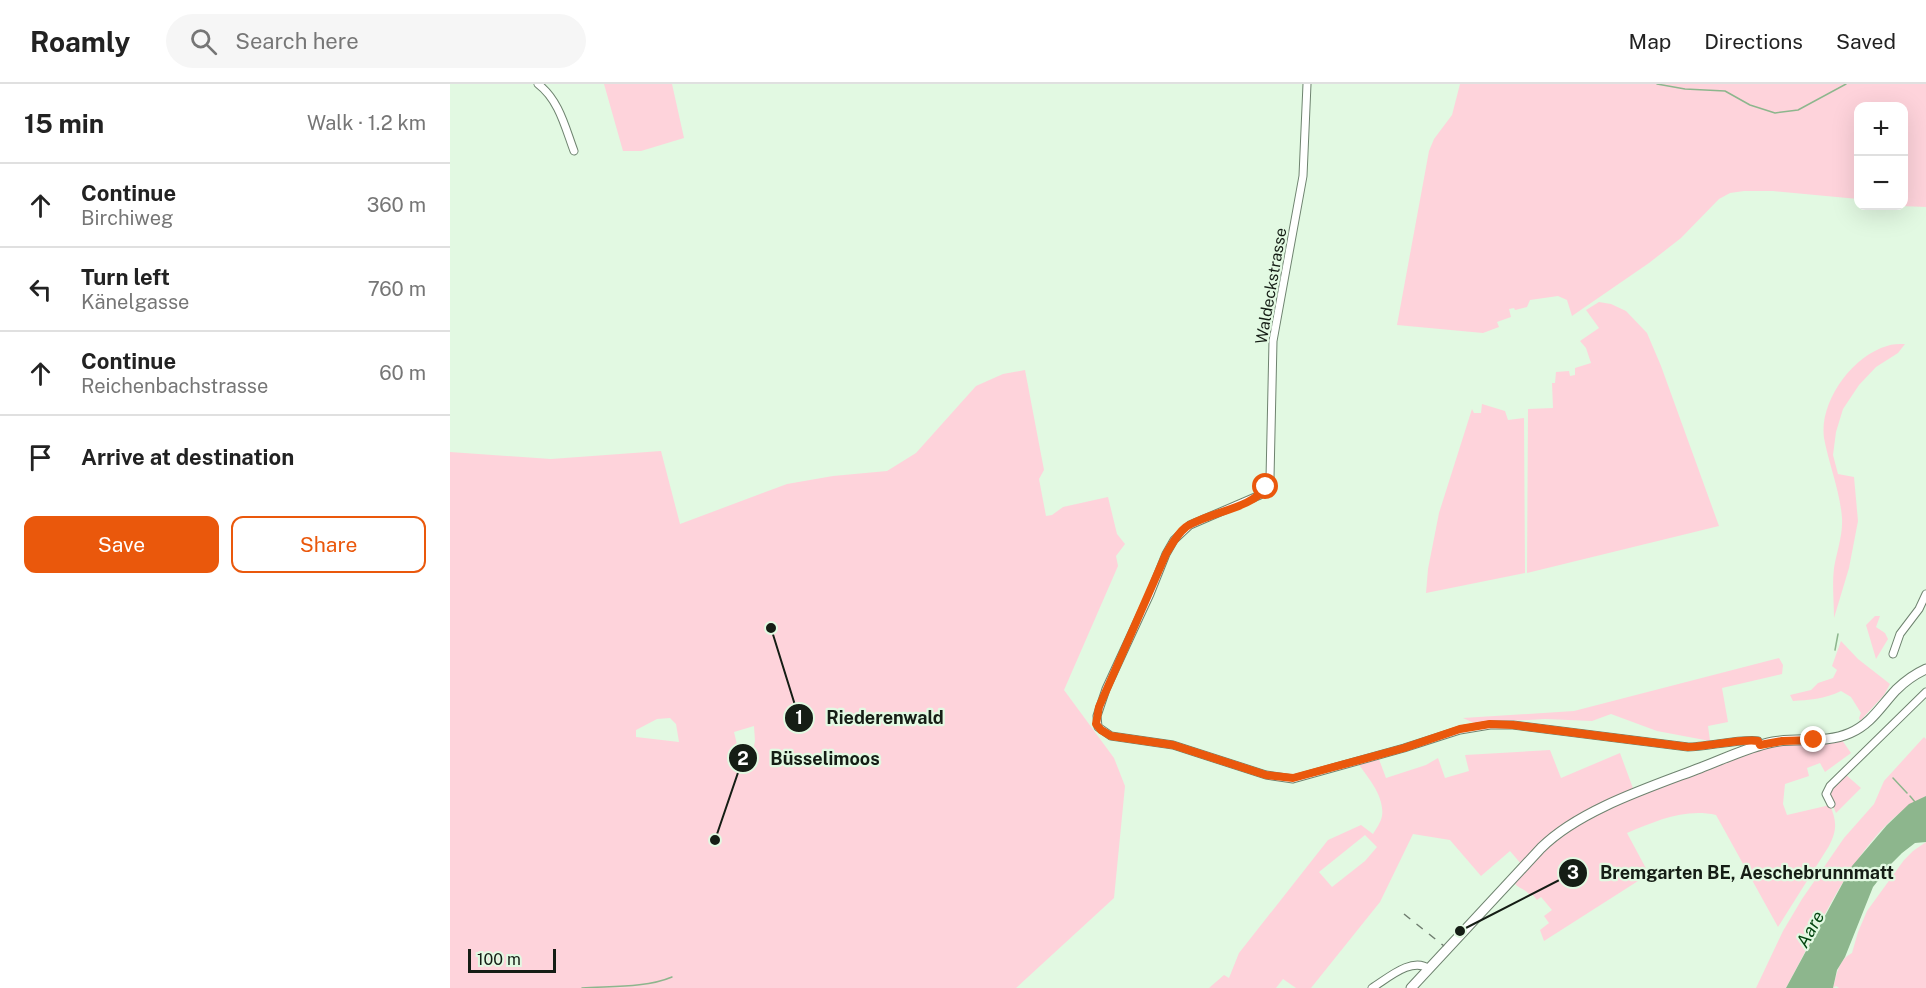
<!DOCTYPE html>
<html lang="en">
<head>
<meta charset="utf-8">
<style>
  :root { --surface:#fff; --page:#f6f6f6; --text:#222; --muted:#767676; --line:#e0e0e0; --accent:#ea580c }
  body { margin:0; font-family:"Public Sans",sans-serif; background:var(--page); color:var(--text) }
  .controls { position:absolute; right:18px; top:18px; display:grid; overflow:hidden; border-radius:12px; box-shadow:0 6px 24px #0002 }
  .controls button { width:54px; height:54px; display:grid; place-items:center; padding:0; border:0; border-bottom:2px solid var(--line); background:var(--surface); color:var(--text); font:30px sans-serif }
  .scale { position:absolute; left:18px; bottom:15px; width:88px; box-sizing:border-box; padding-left:6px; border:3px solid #151d15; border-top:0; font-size:16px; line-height:21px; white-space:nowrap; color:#151d15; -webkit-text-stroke:4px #e2f9e2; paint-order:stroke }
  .stop { position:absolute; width:18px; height:18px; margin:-14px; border:4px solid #ea580c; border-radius:50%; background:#fff }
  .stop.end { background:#ea580c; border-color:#fff; box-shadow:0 2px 6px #0008 }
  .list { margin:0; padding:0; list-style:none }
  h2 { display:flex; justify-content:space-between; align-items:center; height:78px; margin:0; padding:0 24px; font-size:26px }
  h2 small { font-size:20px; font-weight:400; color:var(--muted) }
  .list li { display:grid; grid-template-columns:39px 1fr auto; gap:18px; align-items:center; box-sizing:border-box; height:84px; padding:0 24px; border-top:2px solid var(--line) }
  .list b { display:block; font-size:22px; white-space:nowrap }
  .list p { margin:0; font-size:20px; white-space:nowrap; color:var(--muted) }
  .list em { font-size:20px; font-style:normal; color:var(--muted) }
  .actions { display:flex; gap:12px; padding:18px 24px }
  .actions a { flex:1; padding:14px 0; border:2px solid var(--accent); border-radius:12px; text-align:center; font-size:21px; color:var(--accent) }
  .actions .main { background:var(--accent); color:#fff }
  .icon { flex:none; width:33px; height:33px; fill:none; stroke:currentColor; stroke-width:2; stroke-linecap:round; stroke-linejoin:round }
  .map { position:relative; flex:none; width:1476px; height:904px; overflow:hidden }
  header { display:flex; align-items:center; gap:36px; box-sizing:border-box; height:84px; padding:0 30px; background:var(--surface); border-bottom:2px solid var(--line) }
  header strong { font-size:28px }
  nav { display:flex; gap:33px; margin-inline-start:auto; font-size:21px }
  .search { width:420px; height:54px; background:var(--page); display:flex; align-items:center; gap:15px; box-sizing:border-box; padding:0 21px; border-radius:33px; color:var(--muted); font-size:22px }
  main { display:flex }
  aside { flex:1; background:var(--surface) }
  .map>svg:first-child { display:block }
  .green { fill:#fed3db; fill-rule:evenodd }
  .water { fill:#8db68d }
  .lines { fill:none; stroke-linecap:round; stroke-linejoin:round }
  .stream { stroke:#8db68d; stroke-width:1.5 }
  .street-casing { stroke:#6e836f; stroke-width:9 }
  .secondary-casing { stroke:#6e836f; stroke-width:11 }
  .street { stroke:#fff; stroke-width:7 }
  .secondary { stroke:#fff; stroke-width:9 }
  .rail { stroke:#6f7d6f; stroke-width:1.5; stroke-dasharray:8 8; stroke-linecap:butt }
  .route { stroke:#ea580c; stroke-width:8 }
  .labels { text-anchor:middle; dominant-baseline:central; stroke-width:4.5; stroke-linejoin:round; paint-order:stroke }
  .street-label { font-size:16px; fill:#151d15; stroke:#e2f9e2 }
  .water-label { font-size:18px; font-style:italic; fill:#054611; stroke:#e2f9e2 }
  .leader { fill:none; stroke:#151d15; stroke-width:2 }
  .callout-dot { fill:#151d15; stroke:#e2f9e2; stroke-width:2 }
  .mark-label { font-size:18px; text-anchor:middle; font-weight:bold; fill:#fff }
  .callout-label { font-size:18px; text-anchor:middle; font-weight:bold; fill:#151d15; stroke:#e2f9e2; stroke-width:4.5; stroke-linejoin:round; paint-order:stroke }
</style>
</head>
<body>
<header>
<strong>Roamly</strong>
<div class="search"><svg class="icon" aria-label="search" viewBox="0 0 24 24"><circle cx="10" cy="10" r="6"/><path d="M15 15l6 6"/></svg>Search here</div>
<nav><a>Map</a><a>Directions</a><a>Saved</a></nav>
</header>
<main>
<aside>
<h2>15 min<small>Walk · 1.2 km</small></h2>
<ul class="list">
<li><svg class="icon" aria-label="ahead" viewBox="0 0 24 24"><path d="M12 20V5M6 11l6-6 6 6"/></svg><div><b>Continue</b><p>Birchiweg</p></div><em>360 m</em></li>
<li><svg class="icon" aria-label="left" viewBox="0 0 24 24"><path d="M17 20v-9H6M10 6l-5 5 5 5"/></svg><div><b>Turn left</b><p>Känelgasse</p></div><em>760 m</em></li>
<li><svg class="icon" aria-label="ahead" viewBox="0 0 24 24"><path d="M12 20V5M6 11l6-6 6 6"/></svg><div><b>Continue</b><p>Reichenbachstrasse</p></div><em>60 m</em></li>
<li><svg class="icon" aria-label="arrive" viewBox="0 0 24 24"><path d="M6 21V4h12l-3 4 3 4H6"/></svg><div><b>Arrive at destination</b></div></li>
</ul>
<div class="actions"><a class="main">Save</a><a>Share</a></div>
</aside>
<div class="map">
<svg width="1476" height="904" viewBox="0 0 1476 904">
  <rect width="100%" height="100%" fill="#e2f9e2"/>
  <!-- green -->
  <path class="green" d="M154,0H222L234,54L191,67H173Z
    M1010,0H1476V123L1451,122H1454V22H1408V115L1323,107H1294L1280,109L1269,115L1231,154L1199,179L1122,232L1117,216L1108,212L1080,216L1077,223L1065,226L1064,224L1059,225L1061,233L1047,238L1049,243L1033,249L947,241L979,67L984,55L1002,31Z
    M1149,218L1161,220L1176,227L1197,249L1211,282L1269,442L1077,489L1078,325L1103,324L1102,299H1105L1106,288L1119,287L1120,292L1125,291V284L1141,279L1136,264L1130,257L1149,244L1136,226Z
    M1455,260L1448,269L1426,283L1409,301L1393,325L1386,348L1383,371L1388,390L1404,393L1408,437L1399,484L1384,534C1384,518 1382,500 1384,484C1387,467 1393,451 1392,434C1390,407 1379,381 1374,354C1369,318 1402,272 1437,262C1442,260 1449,260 1455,260Z
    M575,286L594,386L589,395L596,432L602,431L613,423L658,413L667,450L675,460L666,472L668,482L614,606L664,674L675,702L664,814L566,904H0V368L101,375L211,367L230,440L337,400L383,392L437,387L466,369L526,302L553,290ZM220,634L226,640L229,658L186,653V646L207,635ZM304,642L305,657L302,672L306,677L300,682L293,669H289L284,648Z
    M1032,320L1055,327L1058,336L1074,334L1075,489L976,509L978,485L989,429L1022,325L1024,329H1031Z
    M1425,532H1430L1426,543L1435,549L1438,555L1426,575L1416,541Z
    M1391,557L1408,575L1440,600L1434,611L1410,637L1409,634L1411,629L1401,613L1391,607C1375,615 1358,616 1343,617L1340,611L1361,606L1368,599L1383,594L1387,586L1382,582Z
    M1329,574L1333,581L1332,590L1272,604L1278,638L1258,642L1260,657L1207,647L1161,630L1142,637L1095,635L1024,639L1013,634L1124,627Z
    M1474,653L1476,655V712C1409,744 1371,842 1336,904H1306L1333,847L1352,815L1394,754L1424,720L1434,697Z
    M1392,656L1401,669L1375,688L1370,679L1357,684L1359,692L1335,700L1333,720L1337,731L1380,721C1387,738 1387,746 1379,762L1328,843L1266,731C1235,724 1206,737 1177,749L1199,790L1094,857L1090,846L1099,839L1094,832L1102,826L1091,813L1087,816L1082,810L1080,811C1075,805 1068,804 1064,799L1107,752L1161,723L1217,699L1321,661Z
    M1100,666L1111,694L1170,669L1184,707L1124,737L1072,781L1060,767L1031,792L1000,756L963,750L930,818L861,904H846L833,895L826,904H759L774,891L779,894L789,869L878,756L911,741L923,750C926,745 931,738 932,732C935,712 917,692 906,677L927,670L936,694L976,681L988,674L995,694L1019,687L1015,671ZM915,751L927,763L915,777L882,803L869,788Z
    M1395,690L1411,704L1386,729L1378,710Z
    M1476,758V904H1389L1386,902L1383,904C1387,890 1388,876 1402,869L1408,848L1417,827L1454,776L1463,767Z"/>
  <!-- water -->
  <path class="water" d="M1476,712V758L1465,759L1452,769L1442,779L1423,803L1395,873L1387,886L1383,904H1336L1402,782L1437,741L1459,720Z"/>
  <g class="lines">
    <!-- stream -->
    <path class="stream" d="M1207,0L1235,5L1275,7L1300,21L1325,29L1348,26L1396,0
      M1385,566L1388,550
      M1443,694L1457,709
      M1460,712L1465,718
      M132,904C161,902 196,904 222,893"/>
    <!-- street casing -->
    <g class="street-casing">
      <path id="street" d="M88,0C109,16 115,43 124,67
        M857,0L853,92L823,257L820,394L816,403L810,411L740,441L724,456L716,470L700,510L656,605L647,632L648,643L661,652L723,661L816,691L843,695L954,664L1010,646L1040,641H1063L1238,663C1255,663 1295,654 1308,657L1310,661
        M1443,570L1450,550L1469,525L1476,510
        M1381,720L1376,710L1380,702L1476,608
        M922,904C937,895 962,872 979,885"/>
    </g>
    <!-- secondary casing -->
    <g class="secondary-casing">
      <path id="secondary" d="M961,904L1091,764C1129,726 1200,703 1250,684C1274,675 1298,663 1323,658C1349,653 1375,660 1400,649C1421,640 1431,622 1446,606C1455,597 1465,590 1476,585"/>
    </g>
    <!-- street -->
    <use href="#street" class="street"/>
    <!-- secondary -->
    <use href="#secondary" class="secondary"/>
    <!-- rail -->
    <path class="rail" d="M954,830L994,862"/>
  </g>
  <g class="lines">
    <!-- route -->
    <path class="route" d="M816,403C802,425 758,428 736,443C727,450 722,460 716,470L649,623L646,640L651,646L661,652L723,661L816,691L843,694L954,664L1010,645L1040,640L1063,641L1238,663C1255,663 1294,654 1308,657L1310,661L1332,657L1364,656"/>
  </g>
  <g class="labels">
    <!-- street labels -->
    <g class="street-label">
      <text transform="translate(821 202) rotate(-80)">Waldeckstrasse</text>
    </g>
    <!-- water labels -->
    <g class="water-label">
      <text transform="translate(1360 845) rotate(-61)">Aare</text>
    </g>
  </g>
  <!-- callouts -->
  <path class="leader" d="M321 544L349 634M265 756L293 674M1010 847L1123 789"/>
  <g class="callout-dot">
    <circle cx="321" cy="544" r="6"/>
    <circle cx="265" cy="756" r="6"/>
    <circle cx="1010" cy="847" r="6"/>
    <circle cx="349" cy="634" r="15"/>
    <circle cx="293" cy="674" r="15"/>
    <circle cx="1123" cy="789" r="15"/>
  </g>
  <g class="mark-label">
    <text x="349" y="640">1</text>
    <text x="293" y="681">2</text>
    <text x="1123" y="795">3</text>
  </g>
  <g class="callout-label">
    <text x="435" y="640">Riederenwald</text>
    <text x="375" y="681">Büsselimoos</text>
    <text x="1297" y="795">Bremgarten BE, Aeschebrunnmatt</text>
  </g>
</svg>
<div class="controls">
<button>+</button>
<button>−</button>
</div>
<div class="scale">100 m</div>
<div class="stop" style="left:816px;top:403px"></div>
<div class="stop end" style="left:1364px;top:656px"></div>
</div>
</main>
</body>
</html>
